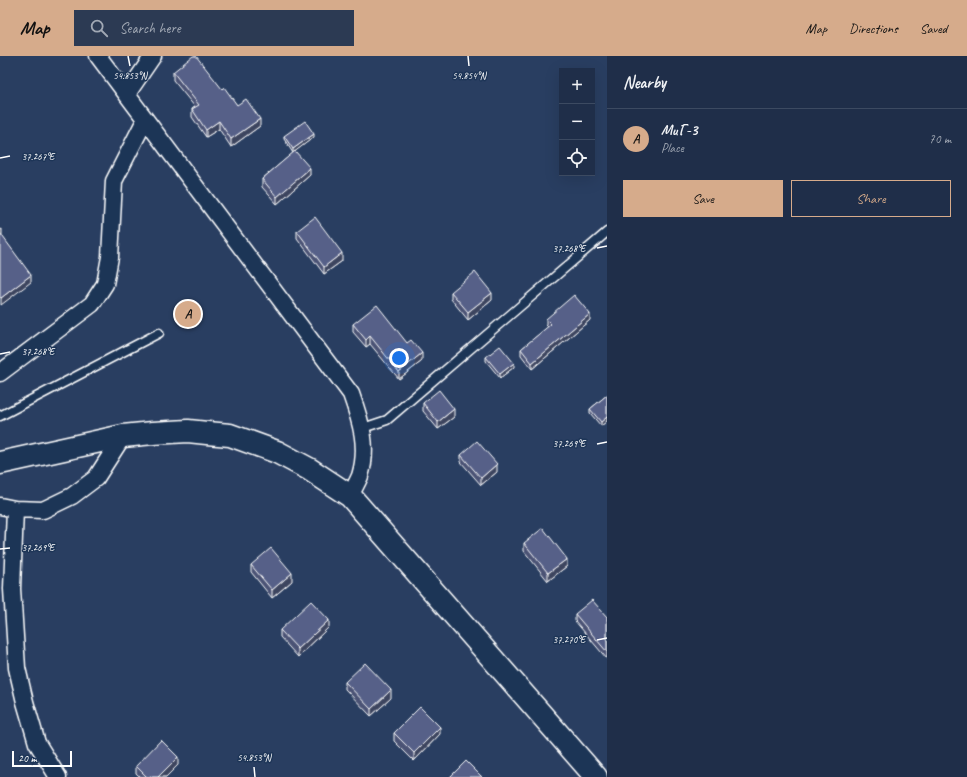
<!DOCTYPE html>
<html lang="en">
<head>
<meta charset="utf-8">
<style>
  :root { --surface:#1f2e49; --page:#2c3a53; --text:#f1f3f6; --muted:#a1a8b4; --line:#3c4a61; --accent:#d6ab8b }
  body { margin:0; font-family:Caveat,sans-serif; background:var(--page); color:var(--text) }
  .controls { position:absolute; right:12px; top:12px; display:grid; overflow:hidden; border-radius:0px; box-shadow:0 4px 16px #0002 }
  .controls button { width:36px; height:36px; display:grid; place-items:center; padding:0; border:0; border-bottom:1px solid var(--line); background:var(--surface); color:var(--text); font:20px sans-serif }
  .scale { position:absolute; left:12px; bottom:10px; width:60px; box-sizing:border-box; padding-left:4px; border:2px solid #fff; border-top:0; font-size:11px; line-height:14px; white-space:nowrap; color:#fff; -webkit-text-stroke:3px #1d3557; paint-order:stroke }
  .you { position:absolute; left:399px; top:302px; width:14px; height:14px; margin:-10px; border:3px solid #fff; border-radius:50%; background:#1a73e8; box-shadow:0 0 0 6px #1a73e833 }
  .badge { display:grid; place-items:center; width:26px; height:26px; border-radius:50%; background:var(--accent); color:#111; font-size:13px; font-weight:700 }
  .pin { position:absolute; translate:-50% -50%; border:2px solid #fff; box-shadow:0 1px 4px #0006 }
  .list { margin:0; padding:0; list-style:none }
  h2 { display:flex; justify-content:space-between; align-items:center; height:52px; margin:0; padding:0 16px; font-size:17px }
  h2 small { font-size:13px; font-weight:400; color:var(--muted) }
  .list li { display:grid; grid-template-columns:26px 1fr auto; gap:12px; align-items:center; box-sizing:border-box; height:60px; padding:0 16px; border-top:1px solid var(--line) }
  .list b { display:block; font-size:15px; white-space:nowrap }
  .list p { margin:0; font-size:13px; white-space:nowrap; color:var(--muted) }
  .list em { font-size:13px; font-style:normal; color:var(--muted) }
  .actions { display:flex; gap:8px; padding:12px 16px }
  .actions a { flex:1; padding:9px 0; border:1px solid var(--accent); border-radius:0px; text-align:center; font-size:14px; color:var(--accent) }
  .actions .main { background:var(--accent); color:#111 }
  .icon { flex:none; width:22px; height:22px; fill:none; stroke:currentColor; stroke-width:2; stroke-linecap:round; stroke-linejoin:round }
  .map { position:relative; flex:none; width:607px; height:721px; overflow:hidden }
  header { display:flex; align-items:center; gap:24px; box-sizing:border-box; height:56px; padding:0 20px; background:var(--accent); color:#111 }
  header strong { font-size:19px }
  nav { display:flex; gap:22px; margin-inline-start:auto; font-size:14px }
  .search { width:280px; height:36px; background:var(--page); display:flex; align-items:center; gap:10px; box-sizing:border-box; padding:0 14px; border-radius:0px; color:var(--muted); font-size:15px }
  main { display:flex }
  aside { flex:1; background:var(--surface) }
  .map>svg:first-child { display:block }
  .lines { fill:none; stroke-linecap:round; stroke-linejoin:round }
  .lane-casing { stroke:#fff; stroke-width:11 }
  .street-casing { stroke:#fff; stroke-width:19 }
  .primary-casing { stroke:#fff; stroke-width:25 }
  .lane { stroke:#1d3557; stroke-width:8 }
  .street { stroke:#1d3557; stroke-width:16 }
  .primary { stroke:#1d3557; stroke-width:22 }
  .wall { fill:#4b5375; stroke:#fff }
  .shaded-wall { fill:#3d445f; stroke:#fff }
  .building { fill:#576188; stroke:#fff }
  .ticks { fill:none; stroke:#fff; stroke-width:1.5 }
  .ticks-label { font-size:10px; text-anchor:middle; fill:#fff; stroke:#1d3557; stroke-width:3; stroke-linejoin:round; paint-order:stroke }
</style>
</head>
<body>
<header>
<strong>Map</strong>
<div class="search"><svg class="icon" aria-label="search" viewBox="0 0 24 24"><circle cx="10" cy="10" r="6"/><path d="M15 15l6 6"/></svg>Search here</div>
<nav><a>Map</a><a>Directions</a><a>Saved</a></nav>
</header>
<main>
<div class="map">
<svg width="607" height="721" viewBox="0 0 607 721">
  <rect width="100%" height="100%" fill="#293e61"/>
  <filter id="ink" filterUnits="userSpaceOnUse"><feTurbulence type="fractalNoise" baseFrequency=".025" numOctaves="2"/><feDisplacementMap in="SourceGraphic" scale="8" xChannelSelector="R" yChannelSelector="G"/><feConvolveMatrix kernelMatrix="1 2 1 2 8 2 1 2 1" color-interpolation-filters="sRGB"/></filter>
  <g filter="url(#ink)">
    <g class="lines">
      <!-- lane casing -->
      <g class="lane-casing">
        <path id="lane" d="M0,360L159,277
          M363,372L387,364L607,176"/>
      </g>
      <!-- street casing -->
      <g class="street-casing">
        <path id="street" d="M98,0L351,338C361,366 369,391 360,420C357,427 353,434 350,440
          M127,38L153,0
          M0,317L92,248L105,228L110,201L114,125L145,64
          M0,450L15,453L43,454L72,440L96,422L123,380
          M15,453L12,533L17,612L25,646L37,687L58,721"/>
      </g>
      <!-- primary casing -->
      <g class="primary-casing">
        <path id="primary" d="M0,407L123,380L153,377L188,375L207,377L230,379L277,396L309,413L350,440L596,721"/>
      </g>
      <!-- lane -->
      <use href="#lane" class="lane"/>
      <!-- street -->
      <use href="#street" class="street"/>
      <!-- primary -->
      <use href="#primary" class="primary"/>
    </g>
    <!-- wall -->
    <path class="wall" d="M173,16L222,33L237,49L260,70L231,91L219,73L206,81L192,61V53L195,51L173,24Z
      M284,80L314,81L295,95L310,119L277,148L262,131V123L293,97L284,83Z
      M297,175L342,205L324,218L297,182Z
      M451,236L492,244L468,264L451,243Z
      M546,263L590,264L532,313L521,299V293L548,271L546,269Z
      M353,268L407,287L422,305L399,323L370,288L366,291L353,276Z
      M486,301L514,311L500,322L486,305Z
      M607,339V365L601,370L590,357V353Z
      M423,347L454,361L438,373L423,355Z
      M461,399L497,416L481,429L461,406Z
      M524,487L567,510L548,525L524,495Z
      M251,509L292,525L272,542L251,516Z
      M575,558L607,561V603L575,565Z
      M329,571L298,601L280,581V574Z
      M345,626L391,642L371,660L345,633Z
      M394,677L440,678L414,705L394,685Z
      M178,709L166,721H140L136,717V710Z"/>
    <!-- shaded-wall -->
    <path class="shaded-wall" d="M260,63V70L231,91V83Z
      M219,65V73L206,81V74Z
      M314,78V81L293,97V93Z
      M310,112V119L277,148V141Z
      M2,173V180L0,181V174Z
      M342,197V205L324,218V211Z
      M31,219V226L1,249V242Z
      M492,237V244L468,264V256Z
      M590,258V264L532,313V307Z
      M370,280V288L366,291V284Z
      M422,297V305L399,323V316Z
      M514,307V311L500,322V318Z
      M454,353V361L438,373V366Z
      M607,361V365L601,370V366Z
      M497,408V416L481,429V422Z
      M567,503V510L548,525V517Z
      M292,517V525L272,542V534Z
      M329,564V571L298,601V593Z
      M391,634V642L371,660V653Z
      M440,671V678L414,705V697Z
      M178,701V709L166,721H158Z"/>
    <!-- building -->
    <path class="building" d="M193,0H196L222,33L224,31L237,49L246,43L260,63L231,83L219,65L206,74L192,53L199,49L173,16Z
      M305,65L314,78L293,93L284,80Z
      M295,95L310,112L277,141L262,123Z
      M315,161L342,197L324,211L297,175Z
      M0,177L31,219L1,242L0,241Z
      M475,216L492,237L468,256L451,236Z
      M574,239L590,258L532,307L521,293L551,268L546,263Z
      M377,249L407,287L411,284L422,297L399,316L370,280L366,284L353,268Z
      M500,290L514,307L500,318L486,301Z
      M439,334L454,353L438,366L423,347Z
      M607,339V361L601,366L590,353Z
      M477,385L497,408L481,422L461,399Z
      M543,472L567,503L548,517L524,487Z
      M271,492L292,517L272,534L251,509Z
      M592,544L607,561V596L575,558Z
      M311,545L329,564L298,593L280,574Z
      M365,607L391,634L371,653L345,626Z
      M420,651L440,671L414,697L394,677Z
      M161,684L178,701L158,721H147L136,710Z
      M466,705L482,721H450Z"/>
  </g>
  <!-- ticks -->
  <path class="ticks" d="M128,0L130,10M468,0L469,10M0,102L10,100M597,192L607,190M0,298L10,296M597,388L607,386M0,493L10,492M597,584L607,582M254,711L255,721"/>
  <g class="ticks-label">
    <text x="130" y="23">54.853°N</text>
    <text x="469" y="23">54.854°N</text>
    <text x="38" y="104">37.267°E</text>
    <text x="569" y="196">37.268°E</text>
    <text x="38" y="299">37.268°E</text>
    <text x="569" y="391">37.269°E</text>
    <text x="38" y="495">37.269°E</text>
    <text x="569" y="587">37.270°E</text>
    <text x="254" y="705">54.853°N</text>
  </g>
</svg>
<div class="controls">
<button>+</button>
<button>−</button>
<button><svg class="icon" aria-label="locate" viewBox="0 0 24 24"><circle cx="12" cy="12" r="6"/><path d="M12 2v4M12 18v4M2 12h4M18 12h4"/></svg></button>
</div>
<div class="scale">20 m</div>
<div class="you"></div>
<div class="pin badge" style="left:188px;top:258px">A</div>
</div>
<aside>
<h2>Nearby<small></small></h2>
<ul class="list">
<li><span class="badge">A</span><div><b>МиГ-3</b><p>Place</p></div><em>70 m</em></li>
</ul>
<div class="actions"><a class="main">Save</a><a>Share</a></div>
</aside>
</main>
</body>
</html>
